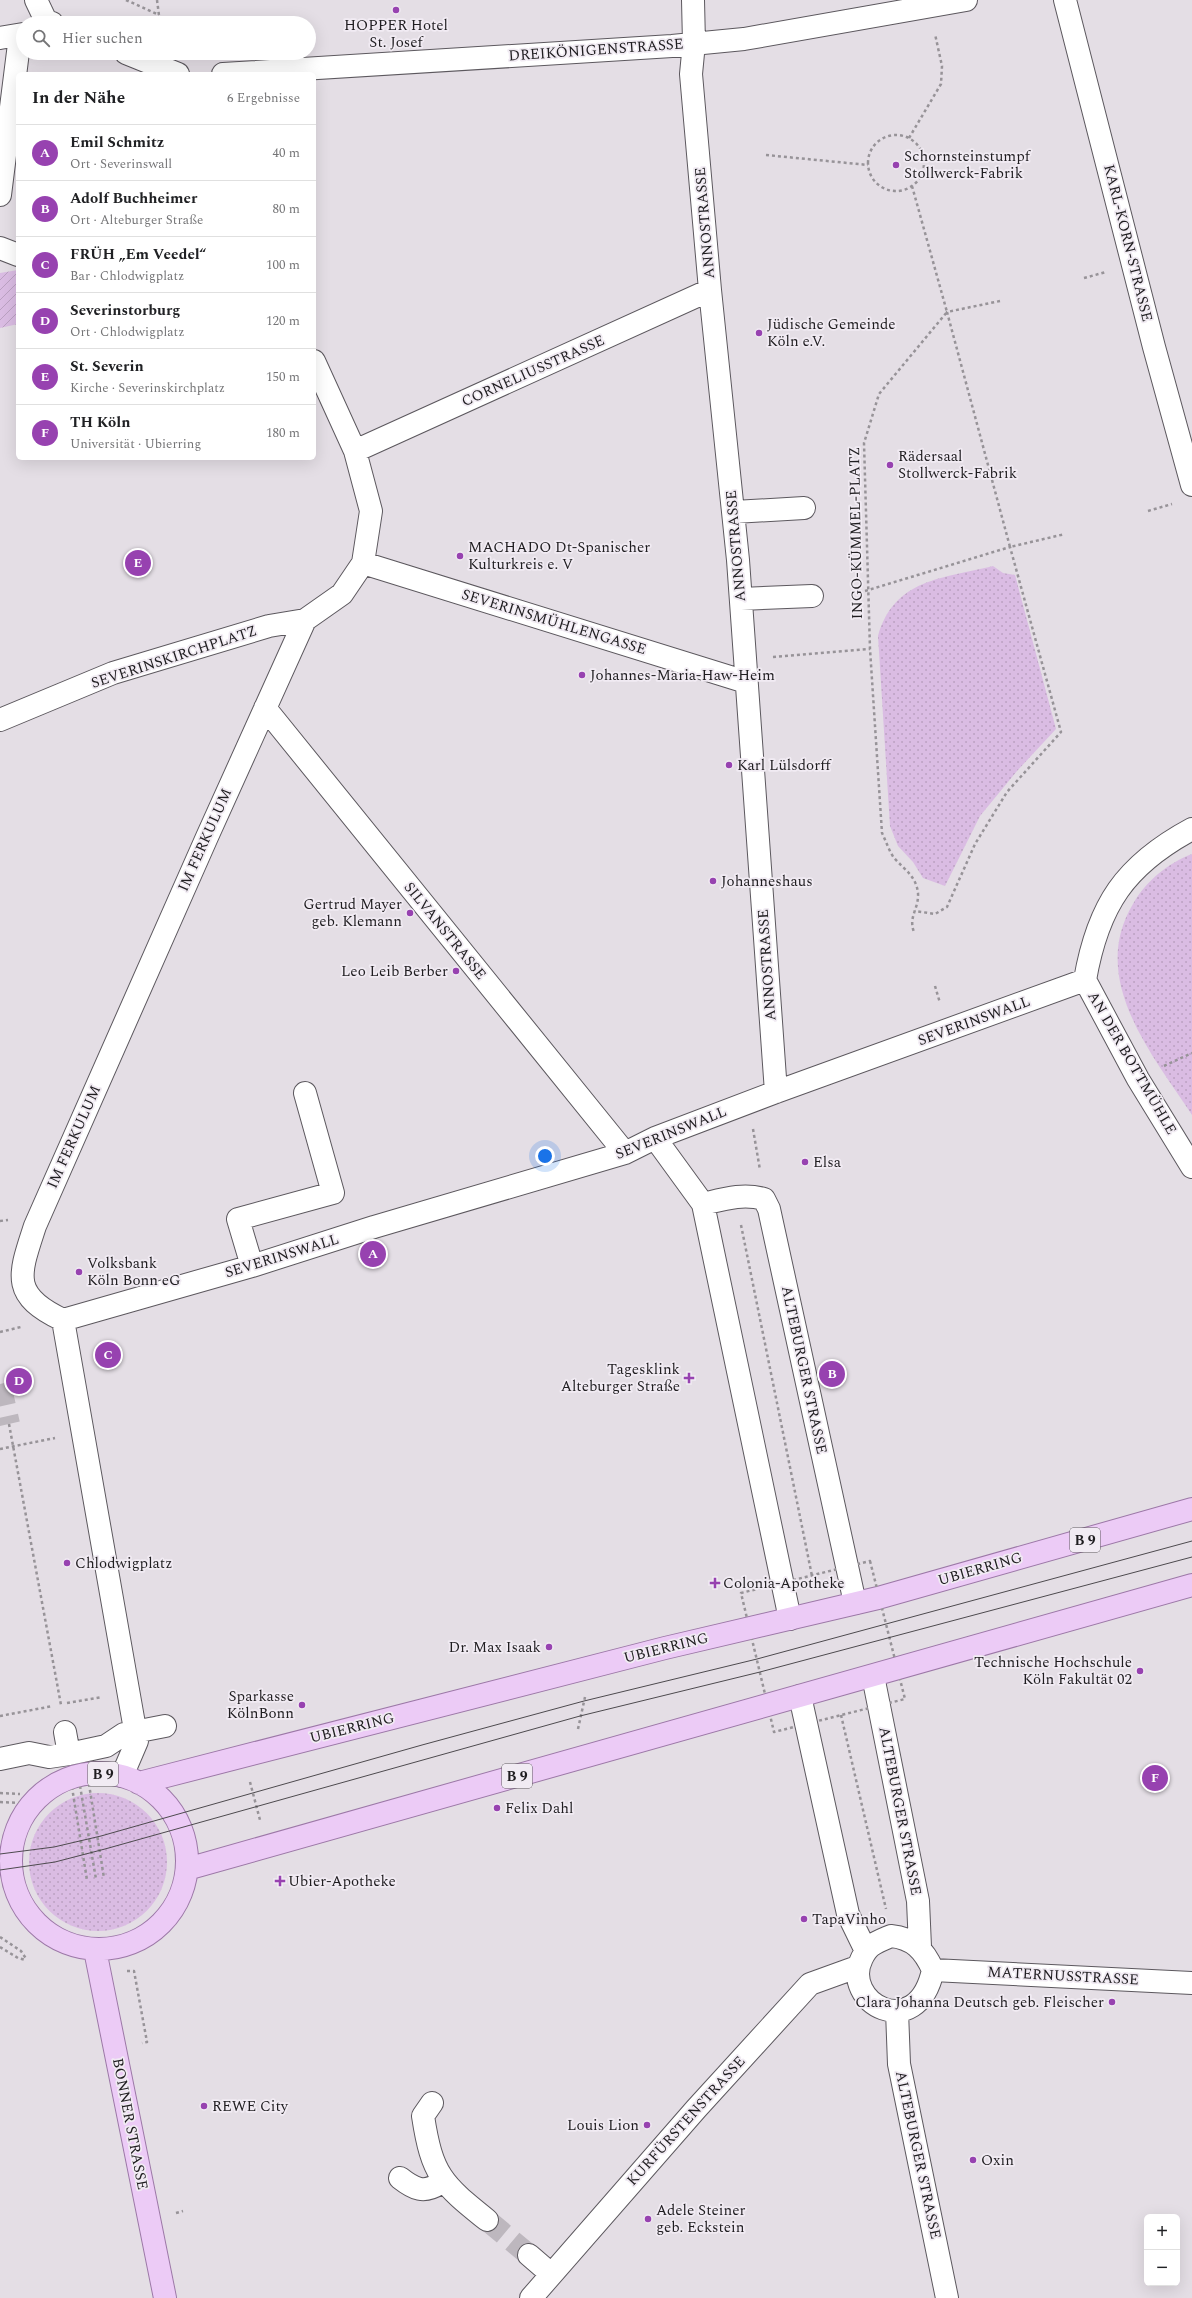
<!DOCTYPE html>
<html lang="de">
<head>
<meta charset="utf-8">
<style>
  :root { --surface:#fff; --page:#f2f2f2; --text:#202124; --muted:#757577; --line:#e0e0e0; --accent:#9742b0 }
  body { margin:0; font-family:Spectral,serif; background:var(--page); color:var(--text) }
  .controls { position:absolute; right:12px; bottom:12px; display:grid; overflow:hidden; border-radius:6px; box-shadow:0 4px 16px #0002 }
  .controls button { width:36px; height:36px; display:grid; place-items:center; padding:0; border:0; border-bottom:1px solid var(--line); background:var(--surface); color:var(--text); font:20px sans-serif }
  .you { position:absolute; left:545px; top:1156px; width:14px; height:14px; margin:-10px; border:3px solid #fff; border-radius:50%; background:#1a73e8; box-shadow:0 0 0 6px #1a73e833 }
  .badge { display:grid; place-items:center; width:26px; height:26px; border-radius:50%; background:var(--accent); color:#fff; font-size:13px; font-weight:700 }
  .pin { position:absolute; translate:-50% -50%; border:2px solid #fff; box-shadow:0 1px 4px #0006 }
  .list { margin:0; padding:0; list-style:none }
  h2 { display:flex; justify-content:space-between; align-items:center; height:52px; margin:0; padding:0 16px; font-size:17px }
  h2 small { font-size:13px; font-weight:400; color:var(--muted) }
  .list li { display:grid; grid-template-columns:26px 1fr auto; gap:12px; align-items:center; box-sizing:border-box; height:56px; padding:0 16px; border-top:1px solid var(--line) }
  .list b { display:block; font-size:15px; white-space:nowrap }
  .list p { margin:0; font-size:13px; white-space:nowrap; color:var(--muted) }
  .list em { font-size:13px; font-style:normal; color:var(--muted) }
  .icon { flex:none; width:22px; height:22px; fill:none; stroke:currentColor; stroke-width:2; stroke-linecap:round; stroke-linejoin:round }
  .map { position:relative; flex:none; width:1192px; height:2298px; overflow:hidden }
  .search { position:absolute; background:var(--surface); box-shadow:0 4px 16px #0002; left:16px; top:16px; width:300px; height:44px; display:flex; align-items:center; gap:10px; box-sizing:border-box; padding:0 14px; border-radius:22px; color:var(--muted); font-size:15px }
  .panel { position:absolute; background:var(--surface); box-shadow:0 4px 16px #0002; left:16px; top:72px; width:300px; height:388px; border-radius:6px }
  .map>svg:first-child { display:block }
  .grass { fill:url(#grass-dots) }
  .garden { fill:url(#garden-furrows) }
  .lines { fill:none; stroke-linecap:round; stroke-linejoin:round }
  .minor-tunnel { stroke:#bdb7be; stroke-width:22; stroke-dasharray:22 11; stroke-linecap:butt }
  .minor-casing { stroke:#5c585e; stroke-width:24 }
  .major-casing { stroke:#9c78a7; stroke-width:24 }
  .path { stroke:#979398; stroke-width:2.5; stroke-dasharray:3 3; stroke-linecap:butt }
  .minor { stroke:#fff; stroke-width:22 }
  .major { stroke:#eccbf6; stroke-width:22 }
  .tram { stroke:#4d4a4e; stroke-width:1 }
  .poi-dot { fill:#9742b0; stroke:#f1ebf3; stroke-width:1.5 }
  .labels { text-anchor:middle; dominant-baseline:central; stroke-width:3.5; stroke-linejoin:round; paint-order:stroke }
  .shield { fill:#f1ebf3; stroke:#5e5b5f; stroke-width:1 }
  .shield-label { font-size:14px; font-weight:bold; fill:#1f1d20 }
  .poi-label { font-size:15px; fill:#1f1d20; stroke:#f1ebf3; text-anchor:start }
  .street-label { font-size:15px; fill:#1f1d20; stroke:#f1ebf3 }
</style>
</head>
<body>
<div class="map">
<svg width="1192" height="2298" viewBox="0 0 1192 2298">
  <defs>
    <pattern id="grass-dots" width="8" height="8" patternUnits="userSpaceOnUse"><rect width="8" height="8" fill="#dabce3"/><path d="M2 2h.1M6 6h.1" fill="none" stroke="#bba1c2" stroke-width="1.8" stroke-linecap="round"/></pattern>
    <pattern id="garden-furrows" width="10" height="10" patternUnits="userSpaceOnUse"><rect width="10" height="10" fill="#dabce3"/><path d="M-1 1l2-2M0 10L10 0M9 11l2-2" fill="none" stroke="#bba1c2"/></pattern>
  </defs>
  <rect width="100%" height="100%" fill="#e4dee5"/>
  <!-- grass -->
  <path class="grass" d="M993,566L1003,573L1015,575L1056,729L1017,771L980,816L945,886L923,878L913,862L898,846L890,826L878,636C895,578 942,579 993,566Z
    M1192,854V1115C1152,1054 1088,979 1133,904C1146,881 1168,863 1192,854Z
    M29 1862a69 69 0 1 1 138 0a69 69 0 1 1-138 0Z"/>
  <!-- garden -->
  <path class="garden" d="M18,270V324L0,328V273Z"/>
  <g class="lines">
    <!-- minor-tunnel -->
    <path class="minor-tunnel" d="M0,1384L9,1424
      M487,2220L529,2255"/>
    <!-- minor casing -->
    <g class="minor-casing">
      <path id="minor" d="M36,0L46,21L52,23
        M693,0L694,43L691,74L710,290L738,560L776,1092
        M1065,0L1154,347L1192,485
        M0,38L23,34
        M126,53L178,74
        M223,74L672,46L744,39L966,0
        M0,195L20,36
        M0,248L18,255
        M355,451L710,290
        M734,512L804,508
        M363,563L746,682
        M741,599L812,596
        M265,708L625,1153
        M0,720L113,673L269,626L305,620
        M1085,980L1138,1079L1192,1167
        M1085,980C1098,905 1125,865 1192,829
        M655,1138L703,1204L790,1619
        M703,1204C724,1199 743,1193 764,1199L769,1209L855,1603
        M252,1266L238,1219L333,1193L305,1093
        M63,1320L252,1266L374,1227L625,1153L655,1138L776,1092L1085,980
        M63,1320C10,1295 19,1275 35,1226L207,837L305,620L342,594L363,563L371,511L355,451L314,361
        M63,1320L137,1741L122,1776
        M873,1676L918,1901L920,1947
        M800,1696L848,1914L866,1951
        M65,1732L69,1754
        M0,1759L29,1753L49,1757L69,1754L106,1746L124,1734L165,1726
        M891,1936C913,1938 924,1950 933,1970C917,2045 840,2002 862,1958C864,1954 867,1949 871,1946C876,1942 884,1939 891,1936Z
        M933,1970L1192,1983
        M897,2011L899,2064L947,2298
        M432,2103L423,2116C432,2175 442,2184 487,2220
        M400,2178C414,2189 424,2194 440,2183
        M529,2255L551,2274
        M531,2298L696,2109L810,1984L857,1967"/>
    </g>
    <!-- major casing -->
    <g class="major-casing">
      <path id="major" d="M11 1861a88 88 0 1 1 176 0a88 88 0 1 1-176 0Z
        M139,1783L665,1648L878,1598L1192,1509
        M187,1869L1192,1585
        M95,1950L165,2298"/>
    </g>
    <!-- path -->
    <path class="path" d="M126,0L159,15
      M157,0L160,23
      M868 163a28 28 0 1 1 56 0a28 28 0 1 1-56 0Z
      M909,138L941,84L942,66L935,34
      M766,155L868,165
      M912,186L947,312L879,394L864,443L870,649L882,833C886,841 889,851 894,858C905,870 916,876 918,893C919,909 908,917 914,932
      M1084,278L1106,272
      M1000,301L947,312L1010,547L1065,534
      M1148,511L1172,504
      M865,591L1010,547L1061,732L1007,792L975,844L947,907L935,914L915,911
      M773,657L870,649
      M935,986L940,1003
      M1164,1066L1192,1053
      M753,1129L760,1170
      M0,1221L8,1220
      M741,1225L812,1576
      M0,1332L21,1327
      M9,1424L61,1705
      M0,1449L55,1438
      M870,1561L905,1699L774,1732L741,1593Z
      M67,1703L102,1697
      M841,1715L886,1909
      M0,1716L53,1706
      M578,1729L585,1697
      M88,1778L104,1878
      M79,1780L96,1879
      M71,1781L87,1880
      M250,1782L260,1820
      M0,1793L20,1794
      M0,1802L20,1803
      M0,1937L21,1951L27,1960
      M0,1947L18,1958L26,1960
      M127,1971H134L147,2042L142,2043
      M176,2213L183,2211"/>
    <!-- minor -->
    <use href="#minor" class="minor"/>
    <!-- major -->
    <use href="#major" class="major"/>
    <!-- tram -->
    <path class="tram" d="M0,1854L54,1847L101,1836L422,1745L584,1701L757,1659L1192,1541
      M0,1870L55,1862L105,1849L580,1716L760,1672L1192,1557"/>
  </g>
  <!-- markers -->
  <g class="poi-dot">
    <circle cx="396" cy="10" r="4"/>
    <circle cx="896" cy="165" r="4"/>
    <circle cx="759" cy="333" r="4"/>
    <circle cx="890" cy="465" r="4"/>
    <circle cx="460" cy="556" r="4"/>
    <circle cx="582" cy="675" r="4"/>
    <circle cx="729" cy="765" r="4"/>
    <circle cx="713" cy="881" r="4"/>
    <circle cx="410" cy="913" r="4"/>
    <circle cx="456" cy="971" r="4"/>
    <circle cx="805" cy="1162" r="4"/>
    <circle cx="79" cy="1272" r="4"/>
    <path d="M687 1372h4v4h4v4h-4v4h-4v-4h-4v-4h4z"/>
    <circle cx="67" cy="1563" r="4"/>
    <path d="M713 1577h4v4h4v4h-4v4h-4v-4h-4v-4h4z"/>
    <circle cx="549" cy="1647" r="4"/>
    <circle cx="1140" cy="1671" r="4"/>
    <circle cx="302" cy="1705" r="4"/>
    <circle cx="497" cy="1808" r="4"/>
    <path d="M278 1875h4v4h4v4h-4v4h-4v-4h-4v-4h4z"/>
    <circle cx="804" cy="1919" r="4"/>
    <circle cx="1112" cy="2002" r="4"/>
    <circle cx="204" cy="2106" r="4"/>
    <circle cx="647" cy="2125" r="4"/>
    <circle cx="973" cy="2160" r="4"/>
    <circle cx="648" cy="2219" r="4"/>
  </g>
  <g class="labels">
    <!-- shield labels -->
    <g class="shield">
      <rect x="1070" y="1528" width="30" height="24" rx="3"/>
      <rect x="88" y="1762" width="30" height="24" rx="3"/>
      <rect x="502" y="1764" width="30" height="24" rx="3"/>
    </g>
    <g class="shield-label">
      <text x="1085" y="1540">B 9</text>
      <text x="103" y="1774">B 9</text>
      <text x="517" y="1776">B 9</text>
    </g>
    <!-- poi labels -->
    <g class="poi-label">
      <text x="396" y="25" text-anchor="middle">HOPPER Hotel<tspan x="396" dy="17">St. Josef</tspan></text>
      <text x="904" y="156">Schornsteinstumpf<tspan x="904" dy="17">Stollwerck-Fabrik</tspan></text>
      <text x="767" y="324">Jüdische Gemeinde<tspan x="767" dy="17">Köln e.V.</tspan></text>
      <text x="898" y="456">Rädersaal<tspan x="898" dy="17">Stollwerck-Fabrik</tspan></text>
      <text x="468" y="547">MACHADO Dt-Spanischer<tspan x="468" dy="17">Kulturkreis e. V</tspan></text>
      <text x="590" y="675">Johannes-Maria-Haw-Heim</text>
      <text x="737" y="765">Karl Lülsdorff</text>
      <text x="721" y="881">Johanneshaus</text>
      <text x="402" y="904" text-anchor="end">Gertrud Mayer<tspan x="402" dy="17">geb. Klemann</tspan></text>
      <text x="448" y="971" text-anchor="end">Leo Leib Berber</text>
      <text x="813" y="1162">Elsa</text>
      <text x="87" y="1263">Volksbank<tspan x="87" dy="17">Köln Bonn eG</tspan></text>
      <text x="680" y="1369" text-anchor="end">Tagesklink<tspan x="680" dy="17">Alteburger Straße</tspan></text>
      <text x="75" y="1563">Chlodwigplatz</text>
      <text x="723" y="1583">Colonia-Apotheke</text>
      <text x="541" y="1647" text-anchor="end">Dr. Max Isaak</text>
      <text x="1132" y="1662" text-anchor="end">Technische Hochschule<tspan x="1132" dy="17">Köln Fakultät 02</tspan></text>
      <text x="294" y="1696" text-anchor="end">Sparkasse<tspan x="294" dy="17">KölnBonn</tspan></text>
      <text x="505" y="1808">Felix Dahl</text>
      <text x="288" y="1881">Ubier-Apotheke</text>
      <text x="812" y="1919">TapaVinho</text>
      <text x="1104" y="2002" text-anchor="end">Clara Johanna Deutsch geb. Fleischer</text>
      <text x="212" y="2106">REWE City</text>
      <text x="639" y="2125" text-anchor="end">Louis Lion</text>
      <text x="981" y="2160">Oxin</text>
      <text x="656" y="2210">Adele Steiner<tspan x="656" dy="17">geb. Eckstein</tspan></text>
    </g>
    <!-- street labels -->
    <g class="street-label">
      <text transform="translate(596 50) rotate(-4)">DREIKÖNIGENSTRASSE</text>
      <text transform="translate(705 223) rotate(-95)">ANNOSTRASSE</text>
      <text transform="translate(1128 243) rotate(76)">KARL-KORN-STRASSE</text>
      <text transform="translate(533 371) rotate(-24)">CORNELIUSSTRASSE</text>
      <text transform="translate(856 533) rotate(-91)">INGO-KÜMMEL-PLATZ</text>
      <text transform="translate(736 546) rotate(-95)">ANNOSTRASSE</text>
      <text transform="translate(554 622) rotate(17)">SEVERINSMÜHLENGASSE</text>
      <text transform="translate(174 657) rotate(-18)">SEVERINSKIRCHPLATZ</text>
      <text transform="translate(205 840) rotate(-66)">IM FERKULUM</text>
      <text transform="translate(445 931) rotate(51)">SILVANSTRASSE</text>
      <text transform="translate(767 965) rotate(-94)">ANNOSTRASSE</text>
      <text transform="translate(974 1021) rotate(-20)">SEVERINSWALL</text>
      <text transform="translate(1132 1063) rotate(60)">AN DER BOTTMÜHLE</text>
      <text transform="translate(671 1133) rotate(-22)">SEVERINSWALL</text>
      <text transform="translate(74 1137) rotate(-66)">IM FERKULUM</text>
      <text transform="translate(282 1256) rotate(-17)">SEVERINSWALL</text>
      <text transform="translate(804 1370) rotate(78)">ALTEBURGER STRASSE</text>
      <text transform="translate(980 1569) rotate(-16)">UBIERRING</text>
      <text transform="translate(666 1648) rotate(-14)">UBIERRING</text>
      <text transform="translate(352 1728) rotate(-14)">UBIERRING</text>
      <text transform="translate(900 1811) rotate(79)">ALTEBURGER STRASSE</text>
      <text transform="translate(1063 1976) rotate(3)">MATERNUSSTRASSE</text>
      <text transform="translate(686 2121) rotate(-48)">KURFÜRSTENSTRASSE</text>
      <text transform="translate(130 2124) rotate(79)">BONNER STRASSE</text>
      <text transform="translate(918 2155) rotate(78)">ALTEBURGER STRASSE</text>
    </g>
  </g>
</svg>
<div class="controls">
<button>+</button>
<button>−</button>
</div>
<div class="you"></div>
<div class="pin badge" style="left:373px;top:1254px">A</div>
<div class="pin badge" style="left:832px;top:1374px">B</div>
<div class="pin badge" style="left:108px;top:1355px">C</div>
<div class="pin badge" style="left:19px;top:1381px">D</div>
<div class="pin badge" style="left:138px;top:563px">E</div>
<div class="pin badge" style="left:1155px;top:1778px">F</div>
<div class="search"><svg class="icon" aria-label="search" viewBox="0 0 24 24"><circle cx="10" cy="10" r="6"/><path d="M15 15l6 6"/></svg>Hier suchen</div>
<section class="panel">
<h2>In der Nähe<small>6 Ergebnisse</small></h2>
<ul class="list">
<li><span class="badge">A</span><div><b>Emil Schmitz</b><p>Ort · Severinswall</p></div><em>40 m</em></li>
<li><span class="badge">B</span><div><b>Adolf Buchheimer</b><p>Ort · Alteburger Straße</p></div><em>80 m</em></li>
<li><span class="badge">C</span><div><b>FRÜH „Em Veedel“</b><p>Bar · Chlodwigplatz</p></div><em>100 m</em></li>
<li><span class="badge">D</span><div><b>Severinstorburg</b><p>Ort · Chlodwigplatz</p></div><em>120 m</em></li>
<li><span class="badge">E</span><div><b>St. Severin</b><p>Kirche · Severinskirchplatz</p></div><em>150 m</em></li>
<li><span class="badge">F</span><div><b>TH Köln</b><p>Universität · Ubierring</p></div><em>180 m</em></li>
</ul>
</section>
</div>
</body>
</html>
